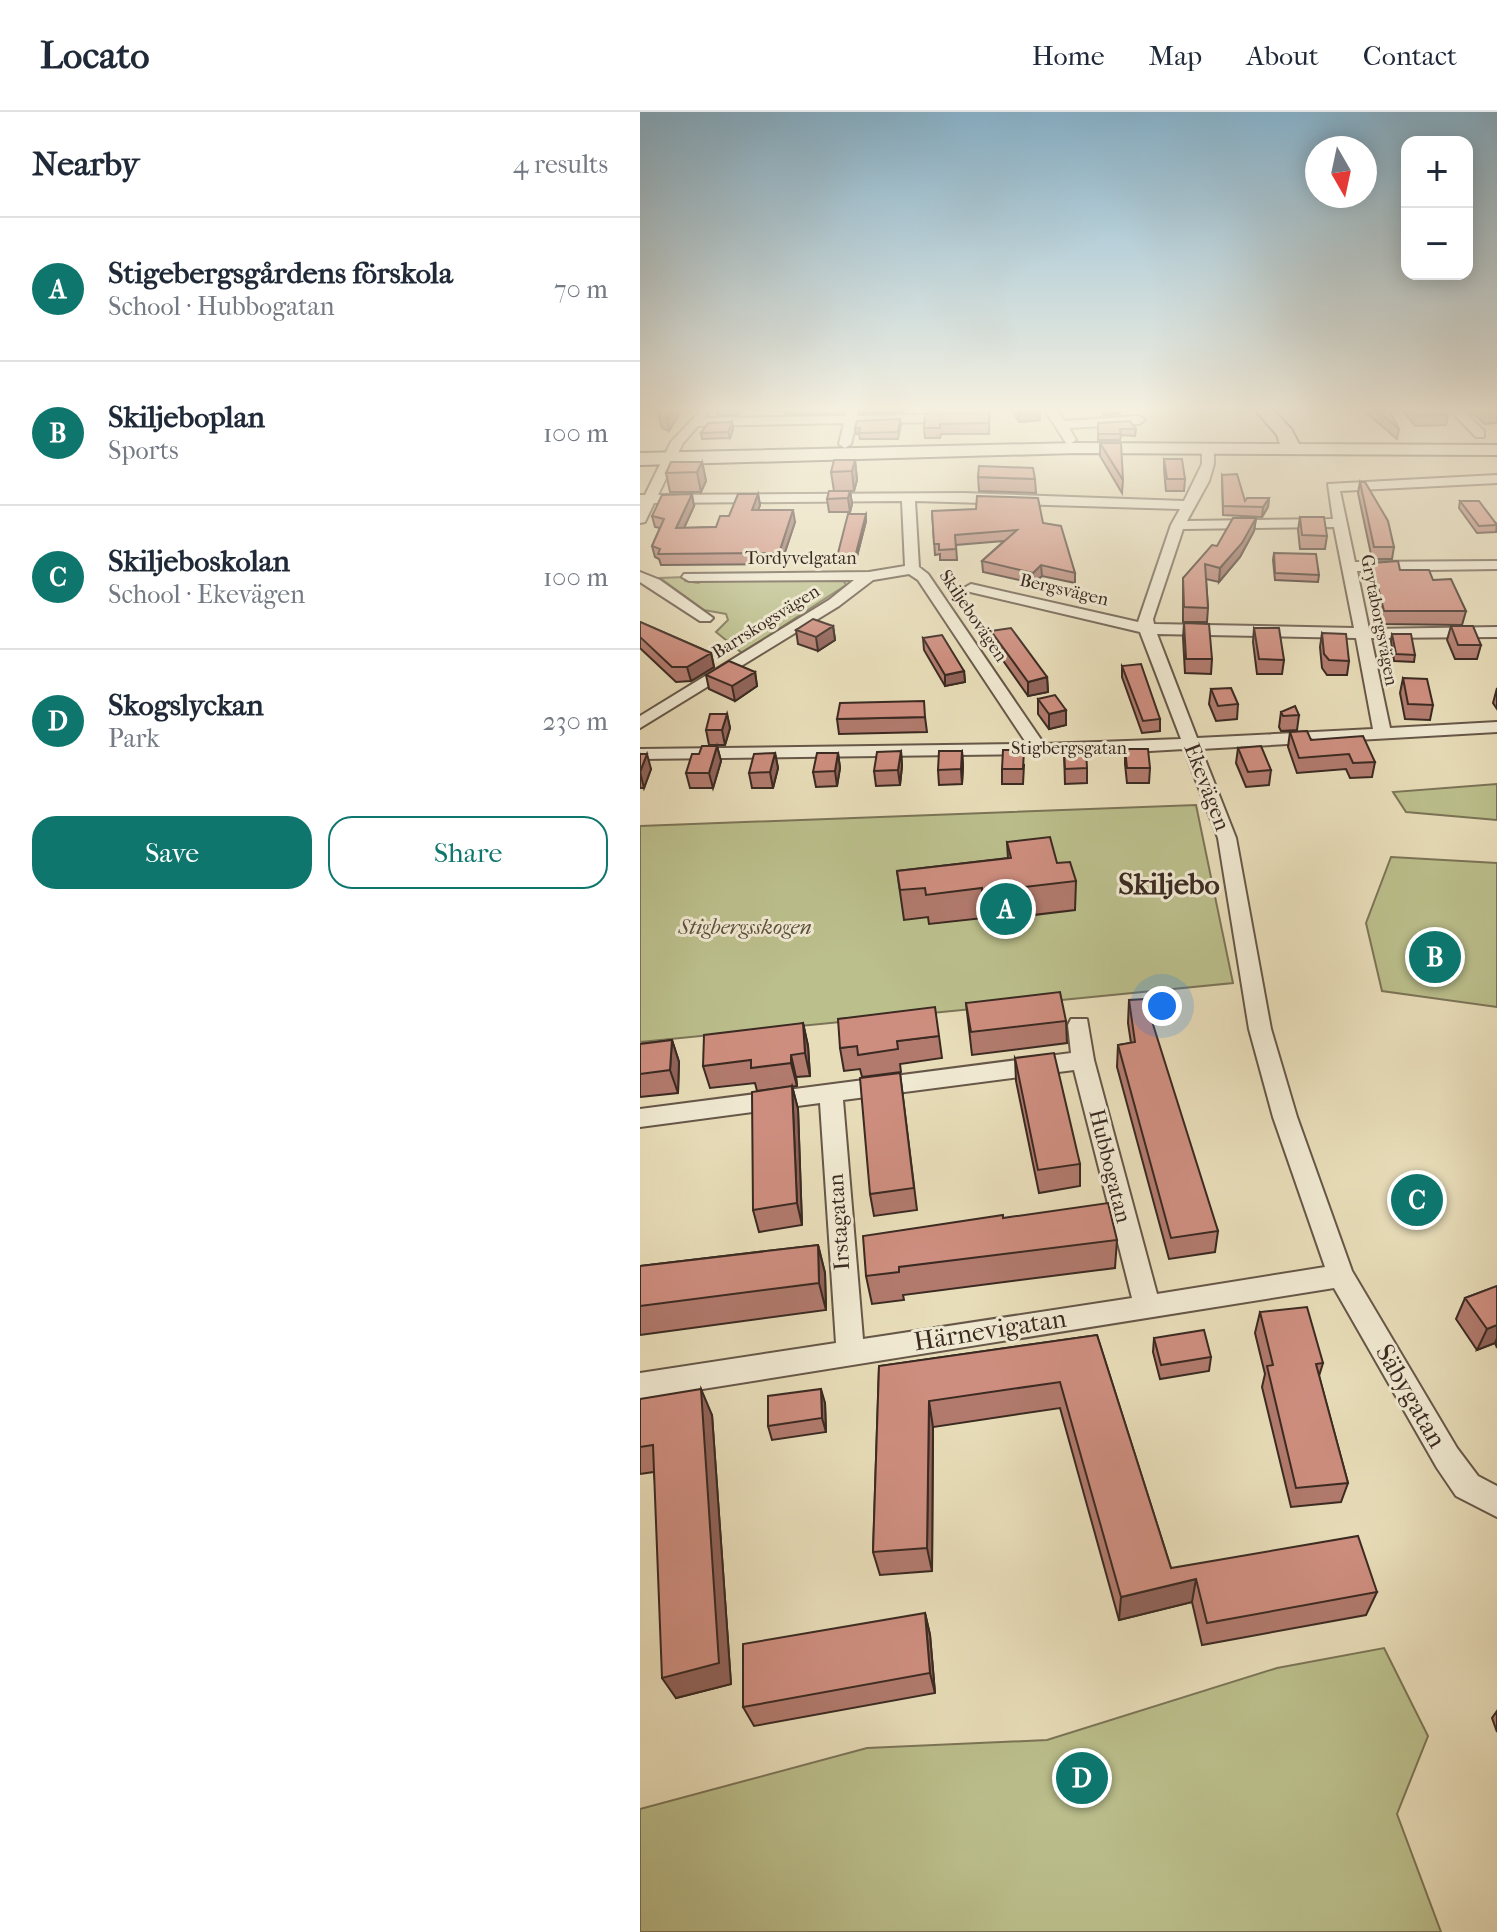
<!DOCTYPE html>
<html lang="en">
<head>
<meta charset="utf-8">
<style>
  :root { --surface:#fff; --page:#f6f6f7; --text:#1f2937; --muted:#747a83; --line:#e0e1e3; --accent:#0f766e }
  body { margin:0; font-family:"IM FELL French Canon",serif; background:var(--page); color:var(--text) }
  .controls { position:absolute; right:24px; top:24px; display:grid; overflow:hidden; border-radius:16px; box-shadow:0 4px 20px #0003 }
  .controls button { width:72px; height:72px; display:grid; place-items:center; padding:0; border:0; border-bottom:2px solid var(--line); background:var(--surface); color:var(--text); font:40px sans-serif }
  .compass { position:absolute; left:665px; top:24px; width:72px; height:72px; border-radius:50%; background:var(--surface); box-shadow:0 4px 20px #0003; rotate:171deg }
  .you { position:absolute; left:522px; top:894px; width:28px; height:28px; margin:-20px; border:6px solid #fff; border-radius:50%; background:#1a73e8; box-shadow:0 0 0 12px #1a73e833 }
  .badge { display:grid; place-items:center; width:52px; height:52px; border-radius:50%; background:var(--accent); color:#fff; font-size:26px; font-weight:700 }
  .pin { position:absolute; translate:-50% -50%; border:4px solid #fff; box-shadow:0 2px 8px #0006 }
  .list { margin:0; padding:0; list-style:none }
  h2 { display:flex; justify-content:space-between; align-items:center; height:104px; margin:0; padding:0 32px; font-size:34px }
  h2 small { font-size:26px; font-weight:400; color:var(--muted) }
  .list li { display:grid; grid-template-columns:52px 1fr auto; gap:24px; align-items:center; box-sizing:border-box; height:144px; padding:0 32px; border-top:2px solid var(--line) }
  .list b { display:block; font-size:30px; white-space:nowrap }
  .list p { margin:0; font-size:26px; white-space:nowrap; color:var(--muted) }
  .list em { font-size:26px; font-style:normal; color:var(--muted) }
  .actions { display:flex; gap:16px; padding:24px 32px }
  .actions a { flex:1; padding:18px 0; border:2px solid var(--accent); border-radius:24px; text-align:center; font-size:28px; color:var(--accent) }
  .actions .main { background:var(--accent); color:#fff }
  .map { position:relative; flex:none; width:857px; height:1820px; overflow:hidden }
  header { display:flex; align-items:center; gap:48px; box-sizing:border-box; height:112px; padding:0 40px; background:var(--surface); border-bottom:2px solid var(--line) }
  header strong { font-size:38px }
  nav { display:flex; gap:44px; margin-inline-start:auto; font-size:28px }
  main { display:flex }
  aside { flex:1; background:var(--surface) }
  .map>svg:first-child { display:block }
  .green { fill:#bbbf8c; stroke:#7b7457; stroke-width:2 }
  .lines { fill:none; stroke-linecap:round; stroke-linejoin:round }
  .street-casing { stroke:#665748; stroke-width:4 }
  .secondary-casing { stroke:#3b2a22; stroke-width:4 }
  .street { fill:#f0e9d2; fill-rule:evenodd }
  .secondary { fill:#f0e9d2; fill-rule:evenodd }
  .wall { fill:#b17a6d; stroke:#3b2a22; stroke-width:2 }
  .shaded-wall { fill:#906359; stroke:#3b2a22; stroke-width:2 }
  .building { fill:#ce8e7f; stroke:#3b2a22; stroke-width:2 }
  .labels { text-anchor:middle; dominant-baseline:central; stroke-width:6; stroke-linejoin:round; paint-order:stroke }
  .far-street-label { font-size:18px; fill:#3b2a22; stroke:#f0e9d2 }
  .street-label { font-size:22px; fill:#3b2a22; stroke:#f0e9d2 }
  .park-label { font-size:22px; font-style:italic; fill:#5b4f3c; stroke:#f0e9d2 }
  .near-street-label { font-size:26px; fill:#3b2a22; stroke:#f0e9d2 }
  .district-label { font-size:30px; font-weight:bold; fill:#3b2a22; stroke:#f0e9d2 }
</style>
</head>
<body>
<header>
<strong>Locato</strong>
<nav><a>Home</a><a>Map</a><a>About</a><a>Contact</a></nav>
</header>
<main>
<aside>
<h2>Nearby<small>4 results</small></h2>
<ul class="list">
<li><span class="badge">A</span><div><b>Stigebergsgårdens förskola</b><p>School · Hubbogatan</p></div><em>70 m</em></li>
<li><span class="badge">B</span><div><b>Skiljeboplan</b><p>Sports</p></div><em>100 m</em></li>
<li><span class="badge">C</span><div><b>Skiljeboskolan</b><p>School · Ekevägen</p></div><em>100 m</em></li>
<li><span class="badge">D</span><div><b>Skogslyckan</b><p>Park</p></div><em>230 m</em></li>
</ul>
<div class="actions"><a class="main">Save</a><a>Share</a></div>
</aside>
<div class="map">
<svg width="857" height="1820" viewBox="0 0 857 1820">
  <rect width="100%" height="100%" fill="#e8ddb9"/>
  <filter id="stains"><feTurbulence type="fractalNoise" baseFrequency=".0025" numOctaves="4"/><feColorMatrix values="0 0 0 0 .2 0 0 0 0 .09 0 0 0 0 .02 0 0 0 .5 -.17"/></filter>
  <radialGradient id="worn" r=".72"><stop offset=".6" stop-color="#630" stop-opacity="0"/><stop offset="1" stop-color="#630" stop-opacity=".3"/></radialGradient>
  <!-- green -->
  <path class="green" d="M45,465V469L58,471L70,466H202L206,473L102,541L76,520L88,508L86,502L64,498L20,466Z
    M857,672V708L766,700L753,680Z
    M556,693L593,871L0,930V714Z
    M751,745L857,751V895L742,879L726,811Z
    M744,1536L788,1624L757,1702L801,1820H0V1697L227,1636L407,1628L637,1556Z"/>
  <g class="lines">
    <!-- street casing -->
    <g class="street-casing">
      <path id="street" d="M218,295L217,304L314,302L320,306L314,310L216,311L211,332L205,336L199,332L204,311L58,314L43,331L18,383L324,381L544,389L562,352V336L568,332L574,336V352L569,369L547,409L693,407L688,372L857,363V371L700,379L715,450L857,449V457L717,459L729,517L857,515V525L731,526L750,616L857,610V620L561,637L596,726L631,917L657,1005L712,1159L817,1336L838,1364L857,1374V1405L816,1384L797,1356L694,1176L0,1287V1261L196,1231L180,991L0,1015V997L431,941L428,913L431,907H447L454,948L517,1182L685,1155L633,1005L609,917L578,726L544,637L476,641L0,647V637L387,632L278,468L269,462L233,468L199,494L0,616V604L189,488L214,468L49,469L42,465L44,462L229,460L265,454L262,389L14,391L5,410L0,411V383H5L31,330L64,295L70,299L64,306L205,304L208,295ZM275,389L540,397L531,413L498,510L331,472L324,476L326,479L500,520L541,627L404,632L288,462L279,455ZM694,415L714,516L514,512L513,507L543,417ZM517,522L716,526L733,617L557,626ZM434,958L492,1186L223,1227L203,988Z
        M403,295H415L424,309L499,304L505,308L499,312L429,316L436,328L430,332L426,331Z
        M807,295H820L844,319V325H836Z
        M0,460L20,468L73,506L70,509H60L0,470Z"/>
    </g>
    <!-- secondary casing -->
    <g class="secondary-casing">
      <path id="secondary" d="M613,295H630L651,317L659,332L857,333V343L436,341L0,353V341L436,331L640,332L637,323Z"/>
    </g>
    <!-- street -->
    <use href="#street" class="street"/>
    <!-- secondary -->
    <use href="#secondary" class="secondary"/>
  </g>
  <!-- wall -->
  <path class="wall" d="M16,295H43L29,319L22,316Z
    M78,295H100L98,303H78L77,297Z
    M145,295H207L203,302H146Z
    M220,295H264L263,300L220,302Z
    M286,295H350L349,322H301L300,326H285L284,316L346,298L343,296L286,299Z
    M370,295H397L400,308L379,310Z
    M462,295H480V302L462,303Z
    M720,295H747L759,317L757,327Z
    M760,295H798L808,303L806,313L775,314Z
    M827,295H857V311L844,312Z
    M260,307L261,313L258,327H220L219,322H216L215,316Z
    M92,310L93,317L90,326L62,327L61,321Z
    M458,311L496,317L495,324L481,323L480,328H458Z
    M460,331L483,368L482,381L460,344Z
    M524,347L545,367L544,379H526L524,358Z
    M215,348L217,368L214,379H194L191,360Z
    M62,350L66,369L61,380H30L26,361Z
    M582,363L605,389L629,386L628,395L622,405L583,403Z
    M338,365L395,367L396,381L339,379Z
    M720,370L754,435L752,447H732L718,381Z
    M210,379L212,392L210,400H189L187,387Z
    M118,382L120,393L118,398L155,410L141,452L21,453L19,447L15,445L12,434L20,416L15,415L12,404L54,394L44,416L76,415Z
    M820,389L857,412L856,420L837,421L819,396Z
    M292,399L403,411L435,461V471L402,464L393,471L343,460L342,449L364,429L316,433L317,448H300V442L295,443Z
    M226,402V409L215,452H198L197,445Z
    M660,405L687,424L685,437H660L658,418Z
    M616,406L614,419L600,445L579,470L566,467L568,496L567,510H543V466Z
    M634,441L679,463L678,470L635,468L633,448Z
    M732,451L760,458L793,468L826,499L822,513L741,512L730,464Z
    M0,510L71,541L74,555L51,569L36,570L0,536Z
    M544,511L572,547L571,562L545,561L543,526Z
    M193,514L195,528L178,539L158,532L156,518Z
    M811,514L841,533L837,547H815L807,528Z
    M614,516L644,548L642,562H617L613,530Z
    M351,519L407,565L408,580L388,584L352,533Z
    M682,521L709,549L707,563H687L682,556L680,535Z
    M752,522L775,543L774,550L754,549L751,529Z
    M283,526L324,559L325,570L305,574L284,538Z
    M482,554L520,607V619L502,621L482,565Z
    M115,560L117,574L95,589L69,577L66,563Z
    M763,566L793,593L790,608L765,607L760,581Z
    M857,576V597L853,591Z
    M571,577L598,592L597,607L576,609L569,592Z
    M398,587L426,598V613L409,617L398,602Z
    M641,600L659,603L657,618L641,619L639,615Z
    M87,602L90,616L85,633H69L66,618Z
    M285,605L287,620L199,622L197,607Z
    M650,620L735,650L732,665L710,666L706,657L657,661L648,635Z
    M77,634L81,649L73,676H50L46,661L59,642Z
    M598,636L631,658L629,673L606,675L596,651Z
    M485,637L510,656L509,671H487L485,652Z
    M261,639L262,654L260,673L236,674L234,659Z
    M322,639L323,654L322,672L299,673L298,658Z
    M424,639L447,656V671L425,672Z
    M135,641L138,656L133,676H112L109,661Z
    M198,641L200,656L197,674L176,675L173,660Z
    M0,642L11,657L4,676H0Z
    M384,653L383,672H362V657Z
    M367,730L417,751L436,769L435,798L344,809L343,806L289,812L288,805L264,808L257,759L368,746Z
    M489,888L578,1119L575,1140L529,1147L477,955L478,933L491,931L488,911Z
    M326,891L426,909L427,931L332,943Z
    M163,911L168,934L170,964L156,965L157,974L117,979L115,971L70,976L63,954Z
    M299,924L302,946L260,952L261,960L222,965L220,957L204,959L200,936Z
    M32,928L39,950L38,981L0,985V932Z
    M375,946L440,1052V1074L399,1081L376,969Z
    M260,961L277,1098L234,1104L230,1082Z
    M152,974L158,997L162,1113L119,1120L113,1098Z
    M363,1106L477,1128L475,1156L263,1183L264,1188L232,1192L226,1164Z
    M178,1133L185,1161L186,1198L0,1223V1154Z
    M857,1174V1236L855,1231L837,1238L816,1207L825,1186Z
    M620,1200L683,1251L679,1264L708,1371L701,1390L651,1395L622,1275L625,1262L615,1221Z
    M457,1223L531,1456L737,1480L726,1503L562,1533L552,1490L479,1508L420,1296L293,1315L292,1459L240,1463L233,1440L239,1254Z
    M514,1226L571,1245L569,1259L520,1267L513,1240Z
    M0,1287L72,1303L91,1572L36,1586L14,1360L0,1362Z
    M185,1291L186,1320L132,1328L128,1314Z
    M285,1501L290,1523L295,1581L114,1614L103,1595Z
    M857,1599V1620L852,1606Z"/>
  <!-- shaded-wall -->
  <path class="shaded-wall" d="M34,295H43L29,319L27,307Z
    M400,299V308L379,310V301Z
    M92,310L93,317L90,326L88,320Z
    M215,348L217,368L214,379L212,359Z
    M62,350L66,369L61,380L57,360Z
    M210,379L212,392L210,400L208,386Z
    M52,382L54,394L39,427L36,416Z
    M118,382L120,393L114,410L112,398Z
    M629,386L628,395L622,405L623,395Z
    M153,398L155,410L141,452L139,441Z
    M226,402V409L215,452V445Z
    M616,406L614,419L600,445L579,470L580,456Z
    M401,453L402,464L393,471V461Z
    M193,514L195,528L178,539L176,525Z
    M71,541L74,555L51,569L47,555Z
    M324,559L325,570L305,574V563Z
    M115,560L117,574L95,589L92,574Z
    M407,565L408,580L388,584V570Z
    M426,598V613L409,617V602Z
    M87,602L90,616L85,633L82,618Z
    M77,634L81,649L73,676L69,661Z
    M261,639L262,654L260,673L258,658Z
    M322,639L323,654L322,672L321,657Z
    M135,641L138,656L133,676L130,660Z
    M198,641L200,656L197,674L195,659Z
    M7,642L11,657L4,676L0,660Z
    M163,911L168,934L170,964L165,941Z
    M32,928L39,950L38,981L30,958Z
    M151,943L156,965L157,974L151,951Z
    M152,974L158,997L162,1113L157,1091Z
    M178,1133L185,1161L186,1198L179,1171Z
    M857,1213V1226L855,1231L837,1238L847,1217Z
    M61,1277L72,1303L91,1572L36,1586L22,1566Z
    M181,1277L185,1291L186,1320L182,1306Z
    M289,1289L293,1315L292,1459L287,1436Z
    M556,1467L552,1490L479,1508L481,1485Z
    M285,1501L290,1523L295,1581L290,1561Z"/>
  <!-- building -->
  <path class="building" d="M23,295H34L27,307L19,304Z
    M78,295H97L96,297H77Z
    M145,295H202L145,296Z
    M375,295H397L400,299L379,301Z
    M733,295H747L759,317Z
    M770,295H798L808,303L777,304Z
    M349,296V311L300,312V316H284L285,302L343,300Z
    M260,307L258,320L219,321L220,316H215L217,309Z
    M490,309L496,317H480L481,322H458V311Z
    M92,310L88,320L61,321L68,311Z
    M460,331H481L483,368Z
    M524,347H542L545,367H527Z
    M194,348H215L212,359L191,360Z
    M31,350H62L57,360L26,361Z
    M339,354L393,356L395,367L338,365Z
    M597,362L605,389L607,386H629L623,395L583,394L582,363Z
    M720,370H725L748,409L754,435H734Z
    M189,379H210L208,386L187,387Z
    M52,382L36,416L76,415L80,404H89L98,382H118L112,398H153L139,441L18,442L20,437L12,434L24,407L12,404L22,383Z
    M337,384L398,386L403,411L421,414L435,461L401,453L393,461L342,449L377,418L315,423L316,437L299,438V432H294L292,399L336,397Z
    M820,389H839L857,413L839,414Z
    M208,402H226L215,445H197Z
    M660,405H684L687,424L662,423Z
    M593,406H616L602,431L580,456L565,452L568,496L544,495L543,466L572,433L577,434Z
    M634,441L676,442L679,463L635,461Z
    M758,449L760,458H789L793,468L811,467L826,499H744L732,451Z
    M173,507L193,514L176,525L156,518Z
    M0,510L71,541L47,555H32L0,525Z
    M544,511L569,512L572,547H546Z
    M811,514H833L841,533H818Z
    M371,516L407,565L388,570L351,519Z
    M614,516H639L644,548L619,547Z
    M682,521L706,522L709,549L689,548L684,542Z
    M752,522H771L775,543L756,542Z
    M302,523L324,559L305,563L283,526Z
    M89,549L115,560L92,574L66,563Z
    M501,552L520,607L503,609L482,554Z
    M763,566L787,567L793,593L768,592Z
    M591,576L598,592L578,594L571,577Z
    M415,583L426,598L409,602L398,587Z
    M284,589L285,605L197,607L200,591Z
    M655,594L659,603L643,604L641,600Z
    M70,602H87L82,618H66Z
    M667,619L671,628L723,624L735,650L713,651L709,642L659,646L650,620Z
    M62,634H77L69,661H46L52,642H59Z
    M621,634L631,658L608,660L598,636Z
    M485,637H508L510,656H487Z
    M363,638H384L383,657H362Z
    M446,638L447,656L425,657L424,639Z
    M261,639L258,658L234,659L237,640Z
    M299,639H322L321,657L298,658Z
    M135,641L130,660L109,661L114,642Z
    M177,641H198L195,659L173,660Z
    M0,642H7L0,660Z
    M410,725L417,751L430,750L436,769L342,780V776L286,783L285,776L260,778L257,759L371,746L367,730Z
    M420,880L426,909L331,920L326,891Z
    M505,887L578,1119L531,1126L478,933L495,930L489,888Z
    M295,895L299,924L257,929L258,937L218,943L217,934L200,936L198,907Z
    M163,911L165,941L151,943V951L111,956V948L63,954L64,923Z
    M32,928L30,958L0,962V932Z
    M414,941L440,1052L398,1058L375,946Z
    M260,961L274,1076L230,1082L220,966Z
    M152,974L157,1091L113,1098L112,980Z
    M468,1091L477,1128L259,1155V1160L226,1164L223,1124L363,1103V1106Z
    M178,1133L179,1171L0,1194V1154Z
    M857,1174V1213L847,1217L825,1186Z
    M667,1195L683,1251L676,1252L708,1371L656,1376L627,1254L633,1253L620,1200Z
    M564,1218L571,1245L521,1253L514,1226Z
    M457,1223L531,1456L718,1424L737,1480L567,1511L556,1467L481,1485L420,1270L289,1289L287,1436L233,1440L239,1254Z
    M61,1277L79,1551L22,1566L13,1333L0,1335V1287Z
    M181,1277L182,1306L128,1314V1284Z
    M285,1501L290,1561L103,1595V1532Z"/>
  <!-- sky -->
  <linearGradient id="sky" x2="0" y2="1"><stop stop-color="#88b7d3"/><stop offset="0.54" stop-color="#f5f0e0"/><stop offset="1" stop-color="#f5f0e0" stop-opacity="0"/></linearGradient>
  <rect width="857" height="550" fill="url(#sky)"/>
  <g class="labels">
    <!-- far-street labels -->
    <g class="far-street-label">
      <text x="161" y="446">Tordyvelgatan</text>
      <text transform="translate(424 478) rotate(13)">Bergsvägen</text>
      <text transform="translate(333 504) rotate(56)">Skiljebovägen</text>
      <text transform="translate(739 508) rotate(79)">Grytaborgsvägen</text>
      <text transform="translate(126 510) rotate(-32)">Barrskogsvägen</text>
      <text x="429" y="636">Stigbergsgatan</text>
    </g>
    <!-- street labels -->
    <g class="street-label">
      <text transform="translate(567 675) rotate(69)">Ekevägen</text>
      <text transform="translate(470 1054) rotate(76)">Hubbogatan</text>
      <text transform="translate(199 1110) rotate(-94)">Irstagatan</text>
    </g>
    <!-- park labels -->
    <g class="park-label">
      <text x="105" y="815">Stigbergsskogen</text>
    </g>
    <!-- near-street labels -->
    <g class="near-street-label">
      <text transform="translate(350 1218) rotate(-9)">Härnevigatan</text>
      <text transform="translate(771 1284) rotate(60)">Säbygatan</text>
    </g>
    <!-- district labels -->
    <g class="district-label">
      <text x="529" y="772">Skiljebo</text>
    </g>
  </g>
  <rect width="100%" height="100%" filter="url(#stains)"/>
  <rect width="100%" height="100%" fill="url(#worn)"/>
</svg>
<div class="controls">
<button>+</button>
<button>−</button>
</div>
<svg class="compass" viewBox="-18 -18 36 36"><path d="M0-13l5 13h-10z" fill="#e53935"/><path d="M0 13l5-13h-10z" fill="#747a83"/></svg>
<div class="you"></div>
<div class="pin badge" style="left:366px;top:797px">A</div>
<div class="pin badge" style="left:795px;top:845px">B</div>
<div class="pin badge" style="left:777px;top:1088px">C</div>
<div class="pin badge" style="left:442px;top:1666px">D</div>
</div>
</main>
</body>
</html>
